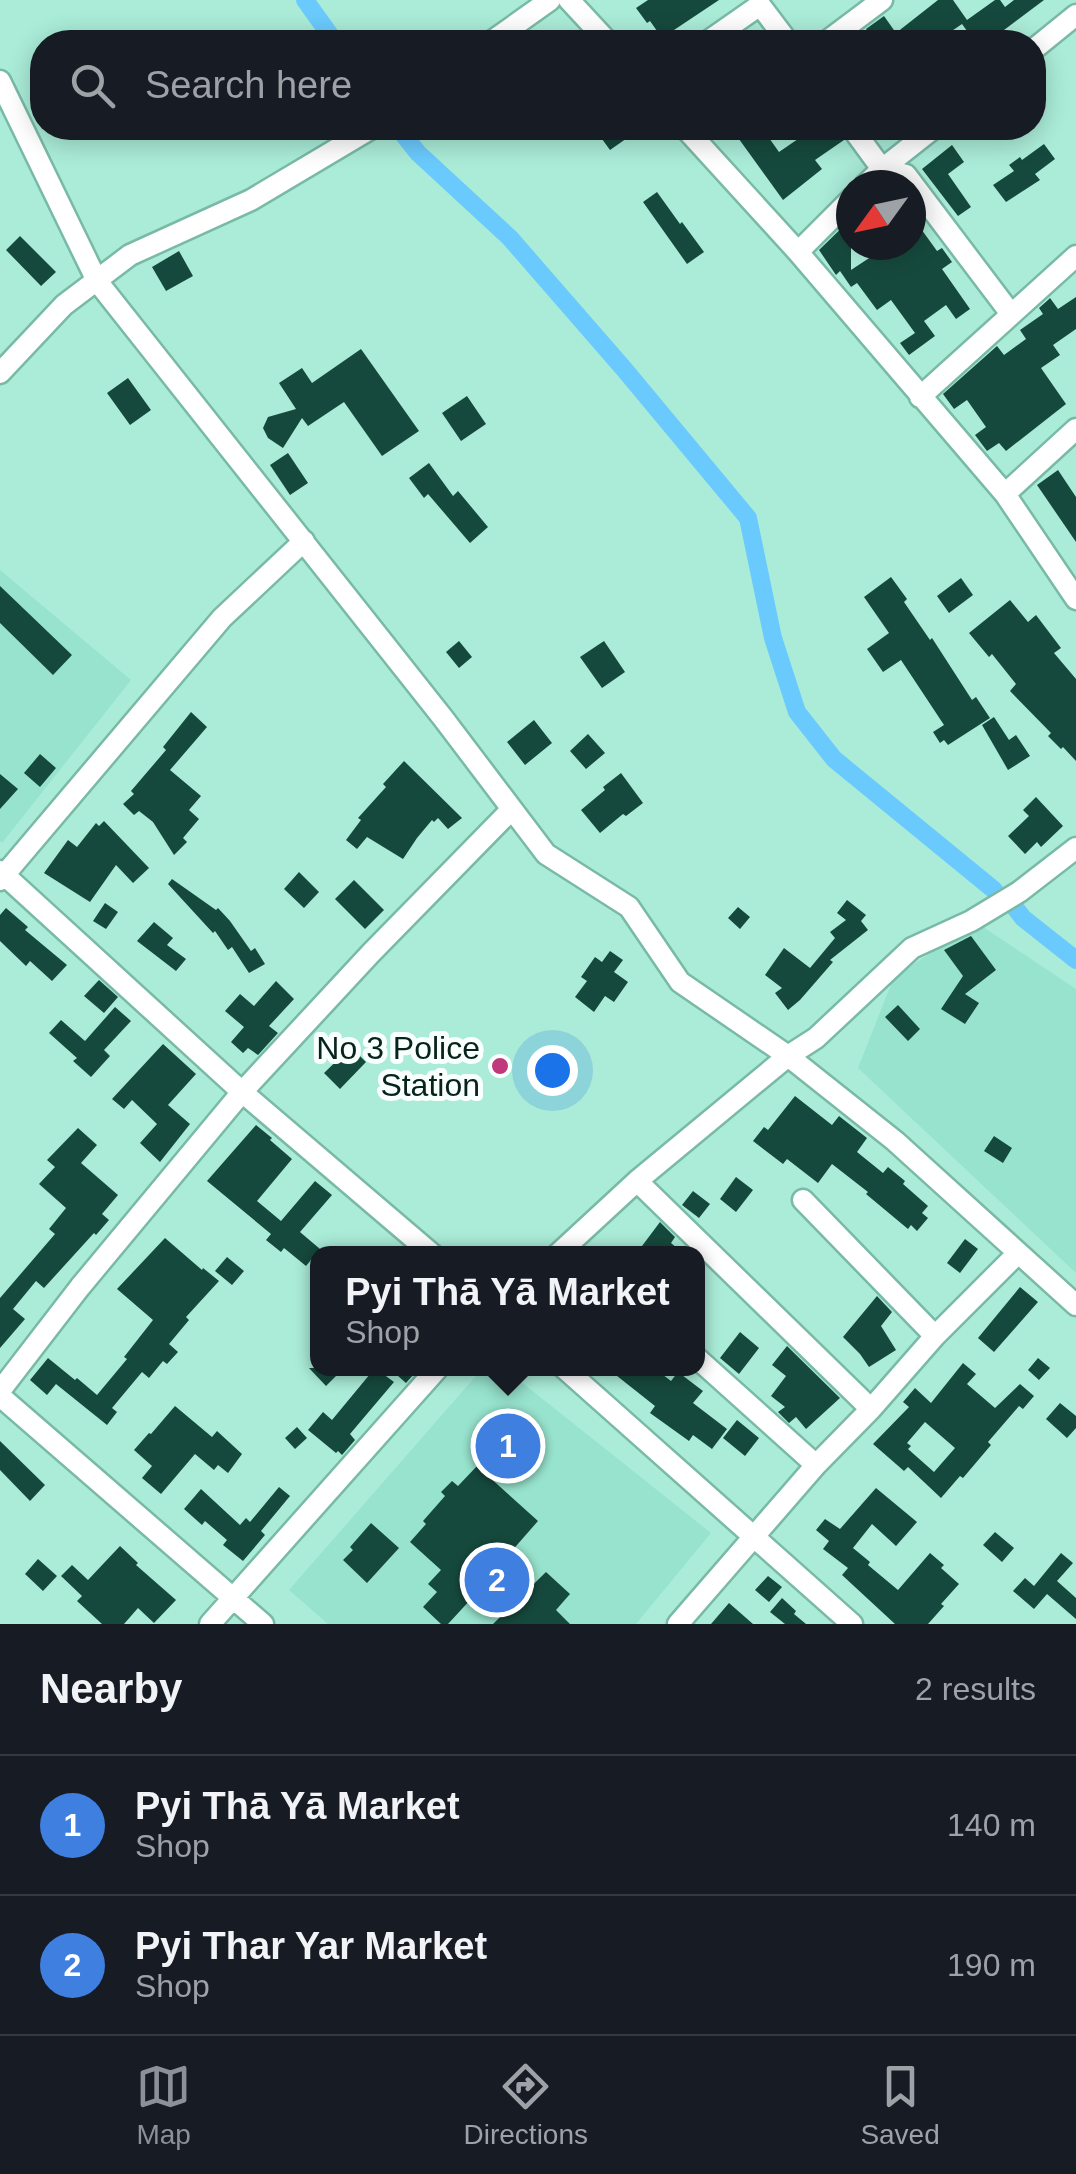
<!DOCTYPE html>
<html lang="en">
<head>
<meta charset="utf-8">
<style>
  :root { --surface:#171b24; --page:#242831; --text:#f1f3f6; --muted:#9ea1a6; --line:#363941; --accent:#8c9099 }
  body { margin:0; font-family:Helvetica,sans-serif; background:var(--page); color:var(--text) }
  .compass { position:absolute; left:836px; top:170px; width:90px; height:90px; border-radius:50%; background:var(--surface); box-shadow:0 5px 25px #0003; rotate:237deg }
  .you { position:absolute; left:552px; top:1070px; width:35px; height:35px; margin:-25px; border:8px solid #fff; border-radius:50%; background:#1a73e8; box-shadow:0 0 0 15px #1a73e833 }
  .badge { display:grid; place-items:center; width:65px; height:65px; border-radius:50%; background:var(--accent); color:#fff; font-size:32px; font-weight:700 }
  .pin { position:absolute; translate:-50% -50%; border:5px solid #fff; box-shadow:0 2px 10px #0006 }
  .popup { position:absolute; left:310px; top:1246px; width:395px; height:130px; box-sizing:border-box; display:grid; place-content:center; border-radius:20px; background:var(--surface); filter:drop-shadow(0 2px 8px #0005); font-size:32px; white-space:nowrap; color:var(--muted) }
  .popup b { font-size:38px; color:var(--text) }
  .popup::after { content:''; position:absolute; left:50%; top:100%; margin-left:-20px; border:20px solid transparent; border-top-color:var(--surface) }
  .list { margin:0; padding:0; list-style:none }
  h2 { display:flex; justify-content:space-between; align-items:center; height:130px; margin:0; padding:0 40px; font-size:42px }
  h2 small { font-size:32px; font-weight:400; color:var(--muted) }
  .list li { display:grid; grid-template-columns:65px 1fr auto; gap:30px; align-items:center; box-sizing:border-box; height:140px; padding:0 40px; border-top:2px solid var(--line) }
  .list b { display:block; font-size:38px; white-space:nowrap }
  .list p { margin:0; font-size:32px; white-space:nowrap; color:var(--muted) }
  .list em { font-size:32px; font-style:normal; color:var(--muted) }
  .icon { flex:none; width:55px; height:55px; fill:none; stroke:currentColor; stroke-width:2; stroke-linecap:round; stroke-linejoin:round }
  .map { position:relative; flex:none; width:1076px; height:1624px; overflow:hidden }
  .search { position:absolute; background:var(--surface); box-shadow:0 5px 25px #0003; left:30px; right:30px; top:30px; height:110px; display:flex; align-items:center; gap:25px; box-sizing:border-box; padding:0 35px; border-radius:40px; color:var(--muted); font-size:38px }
  .sheet { height:410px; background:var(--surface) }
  nav { display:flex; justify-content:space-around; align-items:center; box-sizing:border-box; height:140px; border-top:2px solid var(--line); background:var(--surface); font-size:28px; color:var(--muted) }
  nav a { display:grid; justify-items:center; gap:5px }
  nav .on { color:var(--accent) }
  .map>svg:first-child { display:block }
  .built { fill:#97e3cd }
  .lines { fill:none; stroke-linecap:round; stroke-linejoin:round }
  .canal { stroke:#6bcafd; stroke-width:18 }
  .building { fill:#16493d; fill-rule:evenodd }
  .minor-casing { stroke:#79baa7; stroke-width:25 }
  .minor { stroke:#fff; stroke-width:20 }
  .poi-dot { fill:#bf397b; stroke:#f8fffd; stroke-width:4 }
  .labels { text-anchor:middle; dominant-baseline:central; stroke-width:10; stroke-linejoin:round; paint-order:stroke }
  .poi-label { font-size:32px; fill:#07231c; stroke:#f8fffd; text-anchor:end }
</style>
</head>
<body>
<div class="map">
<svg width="1076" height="1624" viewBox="0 0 1076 1624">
  <rect width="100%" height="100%" fill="#aaecd8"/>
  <!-- built -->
  <path class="built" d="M0,570L131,680L2,843L0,841Z
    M977,923L1076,989V1273L858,1068L894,977Z
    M482,1369H505L711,1533L636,1624H328L289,1590Z"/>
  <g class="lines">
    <!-- canal -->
    <path class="canal" d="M305,0L335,42
      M399,129L418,153L510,238L624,369L748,518L773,638L797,712L834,759L994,890
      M1013,905L1023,918L1076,960"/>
  </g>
  <!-- building -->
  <path class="building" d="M648,0H719L662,38L650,21L647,23L636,8Z
    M938,0H953L967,20L995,0H1000L1005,7L1014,0H1044L988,42H975L962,24L946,35L943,31L927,42H854L868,33L866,29L884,16L896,33Z
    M594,128H624L630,136L610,150Z
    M731,128H762L779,152L814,128H837L844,140L815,160L822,169L783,200Z
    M1044,144L1055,159L1035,174L1040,180L1006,202L993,185L1014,171L1009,165L1020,157L1022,160Z
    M952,145L964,162L948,174L971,207L958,216L922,169Z
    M657,192L680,224L682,222L704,252L687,264L643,202Z
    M911,215L937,251L942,248L952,262L942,269L970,309L956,319L946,305L924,321L935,336L909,355L900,343L915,333L891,300L877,310L857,283L851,287L840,271L836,275L819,250L851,219V270L889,245H911Z
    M20,236L56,272L41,286L6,250Z
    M179,251L193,276L166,291L152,267Z
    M1076,297V329L1053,345L1060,355L1041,368L1066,404L1006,451L999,443L987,451L975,435L986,427L967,400L954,409L943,394L997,346L1004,355L1026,339L1020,330L1043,314L1039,308L1048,300L1050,298L1058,309Z
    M361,349L419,431L382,456L344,402L308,426L302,418L283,448L268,438L263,428L268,417L296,409L279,383L302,368L312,383Z
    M128,378L151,410L130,425L107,393Z
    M467,396L486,424L461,441L442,413Z
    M288,453L308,483L290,495L270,465Z
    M429,463L453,496L458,491L488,527L470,543L428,494L424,498L409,478Z
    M1058,470L1076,497V542L1037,485Z
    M891,577L907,599L904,602L930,640L932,638L972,700L976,697L990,718L948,745L944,740L940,743L933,732L944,725L901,660L883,672L867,649L889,633L864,597Z
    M961,578L973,595L949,613L937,596Z
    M0,586L72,655L53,675L0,623Z
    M1010,600L1028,622L1036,615L1061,648L1054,653L1076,679V761L1063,747L1061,749L1048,736L1051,733L1010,691L1016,684L992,654L989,657L969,633Z
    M459,641L472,657L459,668L446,652Z
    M604,641L625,672L602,688L580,657Z
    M191,712L207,727L170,770L201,796L189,810L199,819L183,838L187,842L174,855L153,822L139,811L134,815L123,804L134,794L131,791L166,750L163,747Z
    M994,717L1009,740L1016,735L1030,756L1008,770L982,725Z
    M534,720L552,743L525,765L507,742Z
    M588,734L605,753L586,769L570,751Z
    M40,754L56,768L40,787L24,773Z
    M404,761L462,818L448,829L438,818L434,822L432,820L417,838L403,859L367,837L357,849L346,840L361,820L358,818L386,787L383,784Z
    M621,773L643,803L626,816L623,814L600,833L581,810L605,790L603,787Z
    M0,774L18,789L0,809Z
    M1036,797L1063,826L1041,847L1037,842L1025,854L1008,836L1029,816L1023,810Z
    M104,821L149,868L133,883L116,865L90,902L44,873L68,840L77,847L96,823L99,826Z
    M299,872L319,892L304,908L284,889Z
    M172,879L216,910L218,908L230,921L251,951L255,948L265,964L249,973L232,947L228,950L215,931L213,933L168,884Z
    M354,880L384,910L365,929L335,899Z
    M847,900L866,915L861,921L868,930L830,960L833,962L800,1000L788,1010L775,993L782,988L765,975L784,948L810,968L835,938L830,932L846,920L837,913Z
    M105,903L118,912L106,929L93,921Z
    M738,907L750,917L740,929L728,918Z
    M6,908L28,927L25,930L67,965L52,981L30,961L26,966L0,941V915Z
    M154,922L173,938L167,945L186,959L176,971L137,941Z
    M971,936L996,970L965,994L979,1003L965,1024L941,1009L963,976L944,950Z
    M610,951L623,960L614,972L628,982L614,1002L605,996L594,1012L575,997L587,981L581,977L595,957L602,962Z
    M99,980L118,997L104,1013L84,996Z
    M276,981L294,999L269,1026L278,1033L258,1055L248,1048L243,1053L231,1042L244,1027L225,1011L240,994L254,1006Z
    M898,1005L920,1029L908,1041L885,1017Z
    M115,1007L131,1021L104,1050L110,1056L91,1077L73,1061L77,1058L49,1033L61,1020L85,1041Z
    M163,1044L196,1074L168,1105L190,1124L160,1162L140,1143L157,1124L132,1100L124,1109L112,1099Z
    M351,1047L366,1062L340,1089L324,1073Z
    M795,1096L832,1125L839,1116L867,1138L857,1152L883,1173L888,1167L905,1181L903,1184L928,1206L922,1213L928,1218L917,1231L911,1225L908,1229L866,1194L868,1192L832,1164L818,1183L787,1159L783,1164L753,1141L764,1127L768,1130Z
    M256,1125L272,1138L270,1140L292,1159L257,1201L281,1221L315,1181L332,1195L300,1232L320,1249L306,1266L284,1248L281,1252L266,1240L271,1234L207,1181Z
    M78,1128L97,1145L81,1163L118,1195L102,1214L109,1220L96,1235L94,1233L44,1288L36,1281L13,1309L25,1319L0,1348V1298L55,1234L49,1229L66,1208L39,1184L55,1167L47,1160Z
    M994,1136L1012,1148L1003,1163L984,1151Z
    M736,1177L753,1190L736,1212L720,1199Z
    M693,1191L710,1204L699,1218L682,1205Z
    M660,1222L675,1237L671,1243L684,1254H636Z
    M165,1238L202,1270L203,1268L219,1281L186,1317L189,1320L169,1344L178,1352L167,1364L163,1361L149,1378L142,1372L112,1408L117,1412L107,1425L56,1384L47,1395L30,1380L48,1358L75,1380L77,1378L97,1395L127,1359L124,1357L153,1320L117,1289Z
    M965,1239L978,1249L960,1273L947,1263Z
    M227,1257L244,1271L232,1285L215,1271Z
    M1020,1287L1038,1302L994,1352L978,1338Z
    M877,1296L892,1312L881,1326L896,1350L869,1367L860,1354L843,1337Z
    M740,1332L759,1348L739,1374L720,1358Z
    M787,1346L840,1398L806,1429L796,1417L789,1423L778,1412L785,1407L771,1396L786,1376L772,1365Z
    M1038,1358L1050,1368L1039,1380L1028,1370Z
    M963,1363L976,1374L967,1384L995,1408L1020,1384L1034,1396L1023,1409L1019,1406L988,1442L991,1445L963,1478L960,1476L941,1498L908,1467L904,1471L873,1444L909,1407L903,1402L915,1388L931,1403ZM925,1422L955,1448L934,1472L908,1449L911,1446L907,1443Z
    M309,1368H344L326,1386Z
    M375,1368L394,1382L350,1434L355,1440L342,1455L338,1451L336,1453L308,1430L323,1412L332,1420Z
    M389,1368H419L406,1383Z
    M607,1368H654L671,1381L678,1372L703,1391L693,1403L727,1429L712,1449L693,1435L689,1441L650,1413L655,1406Z
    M1060,1403L1076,1416V1428L1067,1438L1046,1419Z
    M175,1406L212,1437L217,1431L242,1454L228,1473L218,1465L214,1470L195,1454L161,1494L142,1478L152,1466L134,1450L149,1433L151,1434Z
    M737,1420L759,1438L745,1456L723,1438Z
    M297,1427L307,1438L295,1449L285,1438Z
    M0,1441L45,1485L30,1501L0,1470Z
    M477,1466L538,1521L481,1586L487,1591L477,1602L472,1598L448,1624H441L423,1607L437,1592L428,1584L441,1570L410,1542L426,1524L423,1521L445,1496L441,1492L452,1481L458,1486Z
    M279,1487L290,1496L261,1531L265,1535L243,1561L223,1545L227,1540L205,1521L202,1525L184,1509L201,1489L240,1525L246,1518L250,1522Z
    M876,1488L917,1522L896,1546L872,1524L853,1548L870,1562L868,1565L898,1590L930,1553L944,1565L941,1568L959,1584L941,1604L944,1606L928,1624H895L842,1575L848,1568L823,1549L829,1541L816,1530L825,1519L840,1529Z
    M371,1523L399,1548L367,1583L343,1560L353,1550L350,1547Z
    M995,1532L1014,1548L1002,1562L983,1545Z
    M120,1546L138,1563L136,1565L176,1600L154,1623L138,1608L124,1624H102L77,1601L82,1596L61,1576L72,1565L88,1580Z
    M1061,1553L1073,1563L1057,1581L1076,1598V1619L1047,1594L1034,1609L1013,1591L1025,1578L1034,1586Z
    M38,1559L57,1576L43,1591L25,1574Z
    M546,1572L570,1594L556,1610L570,1624H493Z
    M768,1576L782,1587L769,1602L755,1590Z
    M782,1598L796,1611L794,1614L806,1624H785L770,1612Z
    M729,1603L753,1624H711Z"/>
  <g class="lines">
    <!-- minor casing -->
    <g class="minor-casing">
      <path id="minor" d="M569,0L608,42
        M491,42L550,0
        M707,42L760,5L788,42
        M826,42L882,0
        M1034,49L1076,15
        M0,81L97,281L443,718L546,854L629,907L680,982L788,1056L895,1141L1076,1305
        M685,128L798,252L1005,494L1076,599
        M852,128L882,169L906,175L1011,314
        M865,185L882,169L934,128
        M798,252L851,199
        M0,373L64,305L130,255L251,200L372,128
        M920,397L1076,256
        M1005,494L1076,429
        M0,871L242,1092L432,1254
        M0,880L222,618L304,541
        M637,1181L871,1409
        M803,1200L935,1336
        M558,1254L637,1181L788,1056L816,1038L912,948L971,921L1019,892L1076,848
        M698,1359L816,1465
        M564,1368L852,1624
        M0,1391L80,1287L242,1092L371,953L512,809
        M0,1396L263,1624
        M210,1624L438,1368
        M678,1624L816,1465L871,1409L935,1336L1018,1253"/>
    </g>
    <!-- minor -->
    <use href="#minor" class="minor"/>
  </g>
  <!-- markers -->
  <circle class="poi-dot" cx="500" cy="1066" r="10"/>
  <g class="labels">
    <!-- poi labels -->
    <g class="poi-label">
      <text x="480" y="1048">No 3 Police<tspan x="480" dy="37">Station</tspan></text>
    </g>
  </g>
</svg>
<svg class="compass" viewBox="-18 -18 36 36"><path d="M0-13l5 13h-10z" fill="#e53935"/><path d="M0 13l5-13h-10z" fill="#9ea1a6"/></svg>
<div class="you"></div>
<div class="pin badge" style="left:508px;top:1446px;background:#3f7fe0">1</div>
<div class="popup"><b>Pyi Thā Yā Market</b>Shop</div>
<div class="pin badge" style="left:497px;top:1580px;background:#3f7fe0">2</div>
<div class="search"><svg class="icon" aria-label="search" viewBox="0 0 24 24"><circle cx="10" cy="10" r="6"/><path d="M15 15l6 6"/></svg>Search here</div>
</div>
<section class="sheet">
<h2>Nearby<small>2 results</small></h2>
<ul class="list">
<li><span class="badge" style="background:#3f7fe0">1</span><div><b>Pyi Thā Yā Market</b><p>Shop</p></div><em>140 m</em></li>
<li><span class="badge" style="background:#3f7fe0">2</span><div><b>Pyi Thar Yar Market</b><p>Shop</p></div><em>190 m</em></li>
</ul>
</section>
<nav>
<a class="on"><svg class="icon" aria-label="map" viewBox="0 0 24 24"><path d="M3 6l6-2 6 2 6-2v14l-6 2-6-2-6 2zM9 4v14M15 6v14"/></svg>Map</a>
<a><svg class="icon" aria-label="directions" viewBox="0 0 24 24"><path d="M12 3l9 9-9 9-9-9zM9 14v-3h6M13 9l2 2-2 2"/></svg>Directions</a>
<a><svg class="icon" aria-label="saved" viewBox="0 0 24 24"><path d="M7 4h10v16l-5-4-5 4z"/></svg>Saved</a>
</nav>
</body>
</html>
